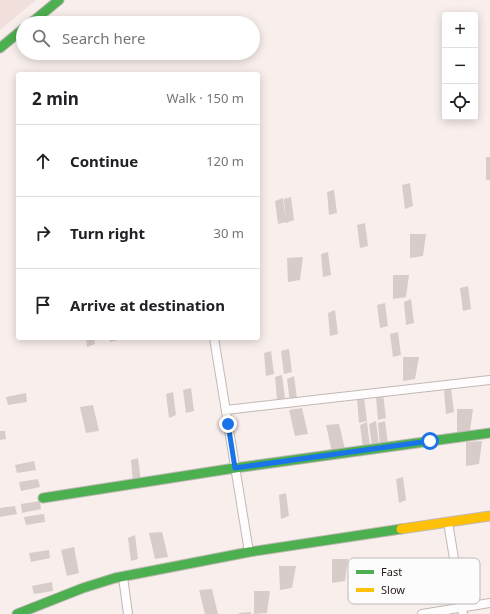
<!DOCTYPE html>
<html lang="en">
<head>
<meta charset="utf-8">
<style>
  :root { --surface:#fff; --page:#f6f6f6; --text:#202124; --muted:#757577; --line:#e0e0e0 }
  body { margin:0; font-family:"Noto Sans",sans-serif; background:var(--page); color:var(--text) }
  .controls { position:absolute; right:12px; top:12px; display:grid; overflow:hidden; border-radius:4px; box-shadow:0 2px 10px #0003 }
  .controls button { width:36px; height:36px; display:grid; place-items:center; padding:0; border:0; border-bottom:1px solid var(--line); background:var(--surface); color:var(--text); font:20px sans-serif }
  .stop { position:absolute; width:12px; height:12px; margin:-9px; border:3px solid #1a73e8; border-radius:50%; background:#fff }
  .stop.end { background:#1a73e8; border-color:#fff; box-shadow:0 1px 4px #0008 }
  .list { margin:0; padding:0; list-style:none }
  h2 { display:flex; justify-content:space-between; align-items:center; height:52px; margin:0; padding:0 16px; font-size:17px }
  h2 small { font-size:13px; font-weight:400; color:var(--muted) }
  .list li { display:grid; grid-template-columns:26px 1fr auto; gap:12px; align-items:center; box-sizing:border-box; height:72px; padding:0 16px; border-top:1px solid var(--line) }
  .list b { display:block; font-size:15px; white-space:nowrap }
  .list em { font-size:13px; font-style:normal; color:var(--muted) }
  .icon { flex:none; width:22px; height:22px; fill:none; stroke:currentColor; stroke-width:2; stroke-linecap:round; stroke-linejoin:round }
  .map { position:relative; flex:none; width:490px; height:614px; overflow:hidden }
  .search { position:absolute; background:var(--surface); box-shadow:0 2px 10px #0003; left:16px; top:16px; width:244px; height:44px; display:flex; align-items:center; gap:10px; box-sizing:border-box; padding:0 14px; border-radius:22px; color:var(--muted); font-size:15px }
  .panel { position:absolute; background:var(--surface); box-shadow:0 2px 10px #0003; left:16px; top:72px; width:244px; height:268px; border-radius:4px }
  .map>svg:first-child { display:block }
  .built { fill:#f1dfdb }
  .building { fill:#d7ccca }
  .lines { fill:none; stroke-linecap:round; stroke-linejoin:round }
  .street-casing { stroke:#c2b8b5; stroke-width:10 }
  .fast-casing { stroke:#c2b8b5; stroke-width:11 }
  .slow-casing { stroke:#c2b8b5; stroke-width:11 }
  .street { stroke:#fefcfc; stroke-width:8 }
  .fast { stroke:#4caf50; stroke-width:9 }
  .slow { stroke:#ffc107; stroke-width:9 }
  .route { stroke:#1a73e8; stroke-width:5 }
  .key { fill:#fcfcfc; stroke:#bcb8b8; stroke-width:1 }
  .key-label { font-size:11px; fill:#271b19 }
</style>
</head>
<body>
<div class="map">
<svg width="490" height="614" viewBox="0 0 490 614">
  <rect width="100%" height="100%" fill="#f8eeeb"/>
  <!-- built -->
  <path class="built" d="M0,0H36L0,30Z"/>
  <!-- building -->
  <path class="building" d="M486,157H490V180H486Z
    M410,183L413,206L405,209L402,185Z
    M334,190L337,213L329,215L327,192Z
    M291,197L294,220L286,223L284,199Z
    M283,198L286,222L278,224L275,201Z
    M365,223L368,246L360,248L357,225Z
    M410,234H426L423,256L410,258Z
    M328,252L331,275L323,277L321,254Z
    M303,257L300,280L288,282L287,258Z
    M393,275H409L406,297L393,299Z
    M468,286L471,309L463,311L460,288Z
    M411,299L414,323L406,325L404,302Z
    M385,303L388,326L380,328L377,305Z
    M335,310L338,334L330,336L328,313Z
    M398,332L401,355L393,357L390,334Z
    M86,338H94L95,344L87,347Z
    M110,338H118V340L110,342Z
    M289,349L292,372L284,374L281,351Z
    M271,351L274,374L266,376L264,353Z
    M403,357H419L415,379L403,381Z
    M282,375L285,398L277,400L275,377Z
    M294,376L297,399L290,402L287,379Z
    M191,388L194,411L186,413L183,390Z
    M451,388L454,412L446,414L444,391Z
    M173,392L176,415L169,418L166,394Z
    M26,393L27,402L8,405L6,397Z
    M383,394L386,418L378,420L376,397Z
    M364,398L367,421L359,423L357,400Z
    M93,405L99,431L86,433L80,407Z
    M302,408L308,434L295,436L289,410Z
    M457,409H473L470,431L457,433Z
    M376,421L379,445L372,447L369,424Z
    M385,421L388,444L380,447L378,423Z
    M367,422L370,446L363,448L360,425Z
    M339,424L345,449L332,452L326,425Z
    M0,431H5L6,439L0,440Z
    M482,441L479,464L466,466V442Z
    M138,458L141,481L133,483L131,460Z
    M34,461L36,470L17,473L15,465Z
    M403,477L406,500L399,503L396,479Z
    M38,479L40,487L21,491L19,482Z
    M286,493L289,516L281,519L279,495Z
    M40,501L41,509L22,513L21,504Z
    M15,506L17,514L0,517V508Z
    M44,514L45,522L26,525L24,517Z
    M162,532L168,557L155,559L149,533Z
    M135,535L138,559L131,561L128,538Z
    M74,547L79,573L67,576L61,550Z
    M49,550L50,558L31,562L29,553Z
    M332,559H348L345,581L332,583Z
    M279,566H296L292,588L280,590Z
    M52,582L53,591L34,594L32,586Z
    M212,589L218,614H205L199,590Z
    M254,591H270L267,613L254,614Z
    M251,612V614H239V613Z"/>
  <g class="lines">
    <!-- street casing -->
    <g class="street-casing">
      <path id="street" d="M214,338L249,552
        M226,410L490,380
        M448,522L463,614
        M123,577L128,614
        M422,614L490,603"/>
    </g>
    <!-- fast casing -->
    <g class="fast-casing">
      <path id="fast" d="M31,23L59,0
        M0,48L23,29
        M43,498L235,468L490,433
        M17,614L83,588L115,578L249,552L401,529"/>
    </g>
    <!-- slow casing -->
    <g class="slow-casing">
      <path id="slow" d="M401,529L490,516"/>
    </g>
    <!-- street -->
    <use href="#street" class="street"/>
    <!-- fast -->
    <use href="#fast" class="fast"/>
    <!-- slow -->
    <use href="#slow" class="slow"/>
  </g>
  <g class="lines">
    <!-- route -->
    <path class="route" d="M228,424L235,468L430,441"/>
  </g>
  <!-- legend -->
  <rect x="348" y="558" width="132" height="46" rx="6" class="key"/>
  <rect x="356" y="570" width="18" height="4" fill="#4caf50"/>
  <rect x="356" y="588" width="18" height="4" fill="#ffc107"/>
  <g class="key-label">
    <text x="381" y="576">Fast</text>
    <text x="381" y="594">Slow</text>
  </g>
</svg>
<div class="controls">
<button>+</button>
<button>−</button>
<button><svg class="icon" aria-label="locate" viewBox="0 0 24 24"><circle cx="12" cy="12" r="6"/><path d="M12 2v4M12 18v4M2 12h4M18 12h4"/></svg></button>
</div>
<div class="stop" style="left:430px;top:441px"></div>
<div class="stop end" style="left:228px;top:424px"></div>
<div class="search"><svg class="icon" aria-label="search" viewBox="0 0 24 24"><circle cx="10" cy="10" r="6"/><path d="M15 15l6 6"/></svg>Search here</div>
<section class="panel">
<h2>2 min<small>Walk · 150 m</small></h2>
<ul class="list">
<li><svg class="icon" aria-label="ahead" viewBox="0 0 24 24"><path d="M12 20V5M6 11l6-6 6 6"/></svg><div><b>Continue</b></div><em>120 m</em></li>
<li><svg class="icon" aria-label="right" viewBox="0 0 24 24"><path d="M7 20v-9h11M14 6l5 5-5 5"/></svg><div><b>Turn right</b></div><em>30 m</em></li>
<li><svg class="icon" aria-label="arrive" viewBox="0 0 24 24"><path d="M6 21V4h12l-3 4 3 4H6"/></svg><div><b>Arrive at destination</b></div></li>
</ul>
</section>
</div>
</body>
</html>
